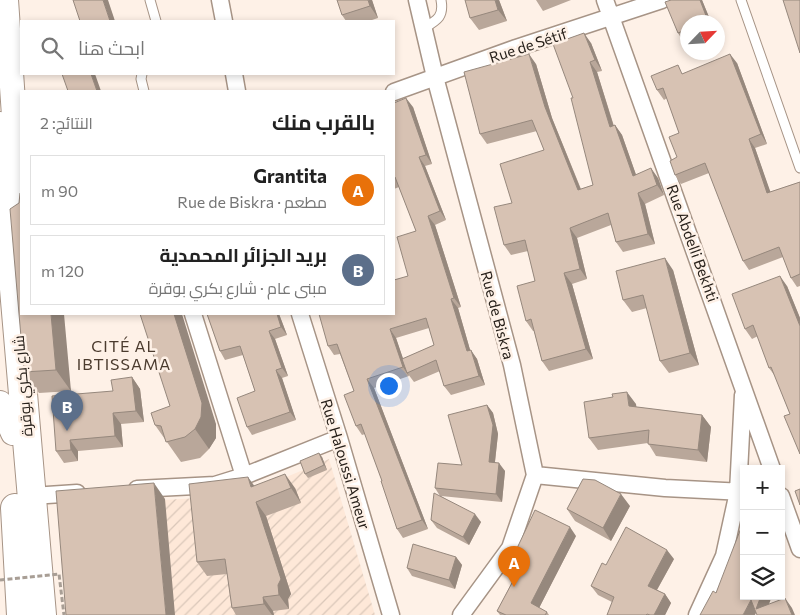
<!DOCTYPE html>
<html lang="ar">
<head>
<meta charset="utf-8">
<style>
  :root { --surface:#fff; --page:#f6f6f6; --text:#222; --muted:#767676; --line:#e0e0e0; --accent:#0f766e }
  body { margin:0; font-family:Commissioner,Cairo,sans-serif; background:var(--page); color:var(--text); direction:rtl }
  .controls { position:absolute; right:15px; bottom:15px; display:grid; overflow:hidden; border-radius:0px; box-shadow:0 2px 8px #0003 }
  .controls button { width:45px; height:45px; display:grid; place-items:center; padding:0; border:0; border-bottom:1px solid var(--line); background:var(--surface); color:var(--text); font:25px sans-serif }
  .compass { position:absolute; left:680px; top:15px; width:45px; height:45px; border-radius:50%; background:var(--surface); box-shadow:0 2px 8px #0003; rotate:65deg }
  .you { position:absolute; left:388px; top:385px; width:18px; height:18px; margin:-12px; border:4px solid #fff; border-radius:50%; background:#1a73e8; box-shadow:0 0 0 8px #1a73e833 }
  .badge { display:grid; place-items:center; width:32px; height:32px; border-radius:50%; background:var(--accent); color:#fff; font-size:16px; font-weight:700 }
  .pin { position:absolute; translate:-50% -41px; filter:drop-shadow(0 1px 2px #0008) }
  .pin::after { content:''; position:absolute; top:26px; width:18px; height:15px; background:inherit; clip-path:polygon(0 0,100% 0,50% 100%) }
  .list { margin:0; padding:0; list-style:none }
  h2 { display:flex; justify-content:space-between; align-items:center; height:65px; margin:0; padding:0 20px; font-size:21px }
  h2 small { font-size:16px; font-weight:400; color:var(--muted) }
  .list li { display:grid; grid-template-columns:32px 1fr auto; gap:15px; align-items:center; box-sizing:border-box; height:70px; margin:0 10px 10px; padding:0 10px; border:1px solid var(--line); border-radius:0px }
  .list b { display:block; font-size:19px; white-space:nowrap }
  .list p { margin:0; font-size:16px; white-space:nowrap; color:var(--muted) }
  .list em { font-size:16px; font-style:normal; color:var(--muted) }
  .icon { flex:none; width:28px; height:28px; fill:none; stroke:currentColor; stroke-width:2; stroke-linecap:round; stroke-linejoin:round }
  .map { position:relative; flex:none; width:800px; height:615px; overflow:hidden; direction:ltr }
  .search { position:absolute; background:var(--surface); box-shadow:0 2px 8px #0003; left:20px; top:20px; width:375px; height:55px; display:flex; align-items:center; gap:12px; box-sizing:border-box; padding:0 18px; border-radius:0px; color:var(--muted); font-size:19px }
  .panel { position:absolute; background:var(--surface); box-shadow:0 2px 8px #0003; left:20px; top:90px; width:375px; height:225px; border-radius:0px; direction:rtl }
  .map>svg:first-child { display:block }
  .industrial { fill:url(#industrial-furrows) }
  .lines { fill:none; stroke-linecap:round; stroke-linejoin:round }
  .lane-casing { stroke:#a79486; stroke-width:11 }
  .street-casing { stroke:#a79486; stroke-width:19 }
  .secondary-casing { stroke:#a79486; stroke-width:26 }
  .highway-casing { stroke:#a79486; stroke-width:30 }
  .lane { stroke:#fff; stroke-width:9 }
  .street { stroke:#fff; stroke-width:16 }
  .secondary { stroke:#fff; stroke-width:24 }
  .highway { stroke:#fff; stroke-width:28 }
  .path-bridge { stroke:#a89e95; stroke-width:3; stroke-dasharray:5 2.5; stroke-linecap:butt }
  .wall { fill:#b9a79a; fill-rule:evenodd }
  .shaded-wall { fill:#96887d }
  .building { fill:#d7c2b3; stroke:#96887d }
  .labels { text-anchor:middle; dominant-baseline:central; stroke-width:5; stroke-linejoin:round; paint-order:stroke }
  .street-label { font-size:15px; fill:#27201a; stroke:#fef1e7 }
  .neighbourhood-label { font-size:16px; letter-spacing:1px; fill:#4b3b2e; stroke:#fef1e7 }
</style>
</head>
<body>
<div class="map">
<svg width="800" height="615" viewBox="0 0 800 615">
  <defs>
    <pattern id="industrial-furrows" width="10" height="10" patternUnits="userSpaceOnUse" patternTransform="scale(1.25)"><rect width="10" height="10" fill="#fee8d8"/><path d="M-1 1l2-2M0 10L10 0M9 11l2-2" fill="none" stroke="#dac7b9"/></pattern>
  </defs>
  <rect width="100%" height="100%" fill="#fef1e7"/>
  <!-- industrial -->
  <path class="industrial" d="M329,459L375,615H72L63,506L198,498L258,489Z"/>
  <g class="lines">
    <!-- lane casing -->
    <g class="lane-casing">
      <path id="lane" d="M150,0L156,21
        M741,0L800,168
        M424,28C438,20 444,16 441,0
        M142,74L141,79L144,91"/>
    </g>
    <!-- street casing -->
    <g class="street-casing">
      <path id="street" d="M220,0L224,21
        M417,0L435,77L512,365L535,475L510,548L461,615
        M605,0L772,469
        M234,74L237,91
        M394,92L516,48L662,0
        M193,314L244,476
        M300,314L339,438L391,615
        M535,475L665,488L744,492
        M137,489L215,485L244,476L339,438
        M32,496L77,493
        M781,496L800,549
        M697,615L724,556L738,492L743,395"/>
    </g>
    <!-- secondary casing -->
    <g class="secondary-casing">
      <path id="secondary" d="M6,0L21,217
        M0,403L13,433"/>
    </g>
    <!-- highway casing -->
    <g class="highway-casing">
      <path id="highway" d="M0,126L42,615
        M15,508L21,615"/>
    </g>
    <!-- lane -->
    <use href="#lane" class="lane"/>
    <!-- street -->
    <use href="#street" class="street"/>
    <!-- secondary -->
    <use href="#secondary" class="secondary"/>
    <!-- highway -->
    <use href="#highway" class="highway"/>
    <!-- path-bridge -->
    <path class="path-bridge" d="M0,580L59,574L64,615"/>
  </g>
  <!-- wall -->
  <path class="wall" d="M372,0L378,18L369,21H346L342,15Z
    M499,0L507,21L479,30L470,18Z
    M536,0H571L543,11Z
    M671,0H702L711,22H688V40L683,41L678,33Z
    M591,43L602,71L597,72L614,126L615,125L622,135L636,175L658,178L664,195L645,204L655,244L623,252L616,242L611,225L577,238L587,279L572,284L593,359L549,371L542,361L534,331H533L526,321L535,281L528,251L511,255L504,245L512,203L544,150L537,131L487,144L480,134L536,64L552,118L581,189L593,185L573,98Z
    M737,63L767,144L755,148L770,192L800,182V286L797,287L791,278L783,257L749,270L743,261L709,173L681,184L675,175L677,157L679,133L667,98L664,100L657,90L684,73Z
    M394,103L413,107L432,164L425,166L446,220L435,225L461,307L458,308L470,350L477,359L485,385L451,395L444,386L440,371L414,382L408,374L409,376L374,388L428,529L403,538L397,529L382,481L365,434L362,435L356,426L354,391L340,354L334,355L328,346L320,315L318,314H394L408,276L416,231L399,187L394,189ZM429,328L434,345L403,359L396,338Z
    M19,203L71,391L39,393L24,372Z
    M673,270L699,365L669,373L660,361L647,308L632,312L623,300Z
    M787,286L800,318V454L790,414L775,376L769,368L758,336L752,339L745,329Z
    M207,314H279L287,335L275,339L288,376L282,378L296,420L252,435L247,427L255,391L243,355L225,360L220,351Z
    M132,377L140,389L144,422L121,424L123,447L78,451V461L64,463L56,451L113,391Z
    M613,397L636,404V407L702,415L711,427L707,462L656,456L648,443L598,450L589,438Z
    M487,405L493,413L498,434L495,462L505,471L502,502L441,496L481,522L469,545L437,528L431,520L440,496L435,488L462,465Z
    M170,406L216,424V438L209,449L200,458L181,462L155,425Z
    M322,457L327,470L308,478L305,474Z
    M254,486L295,488L301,503L266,516L291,594L288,599L289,609L273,611L274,615H236L232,608L227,574L207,576L197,562Z
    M630,506L611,541L575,521L567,509Z
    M576,536L539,608L547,612L549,615H500L497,611L518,571L517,570L511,561Z
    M456,557L462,565L455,589L412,576L407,568Z
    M674,559L657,590L665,594L671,603L665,615H607L612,602L598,595L591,586L606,565Z"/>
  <!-- shaded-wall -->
  <path class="shaded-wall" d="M103,0H108L115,21H110Z
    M368,0H372L378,18L370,6Z
    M495,0H499L507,21L498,10Z
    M700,0H702L711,22H709L708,21Z
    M584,33L591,43L602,71L595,60Z
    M529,54L536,64L552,118L585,200L578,190L545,107Z
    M730,54L737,63L767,144L761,134Z
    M590,62L597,72L617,137L610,127Z
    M91,74H95L101,91H97Z
    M406,98L413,107L432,164L426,155Z
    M615,125L622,135L640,186L633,176Z
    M749,139L755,148L774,202L767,193Z
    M419,157L425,166L446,220L440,211Z
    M651,168L658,178L664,195L657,185Z
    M638,193L645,204L655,244L648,234Z
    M428,216L435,225L461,307L454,298Z
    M570,228L577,238L587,279L580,269Z
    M665,258L673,270L699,365L690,353Z
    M564,273L572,284L593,359L586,349Z
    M780,276L787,286L800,318V326Z
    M451,299L458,308L473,360L467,351Z
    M51,314H64L71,391L56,370Z
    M174,314H182L216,424V438L209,449L195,429Z
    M277,314H279L287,335L281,327Z
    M390,329L396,338L409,376L403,367Z
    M269,331L275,339L288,376L282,368Z
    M471,350L477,359L485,385L479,376Z
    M276,370L282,378L296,420L290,412Z
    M132,377L140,389L144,422L136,411Z
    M367,379L374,388L428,529L422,520Z
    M627,392L636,404L638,419L629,406Z
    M487,405L493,413L498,434L494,470L489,462Z
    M113,413L121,424L123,447L115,436Z
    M702,415L711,427L707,462L698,450Z
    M70,440L78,451V461L71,450Z
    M319,453L322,457L327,470L324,465Z
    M499,463L505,471L502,502L496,494Z
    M285,474L295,488L301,503L291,488Z
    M248,477L258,491L261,501L251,487Z
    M154,483L165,499L175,615H166Z
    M621,494L630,506L611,541L603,528Z
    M256,502L266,516L291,594L288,599L289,609L279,595Z
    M475,514L481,522L469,545L463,537Z
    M570,527L576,536L537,612L531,603Z
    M667,550L674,559L654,595L648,586Z
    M456,557L462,565L455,589L449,580Z
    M665,594L671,603L665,615H654Z
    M761,596H772L765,615L757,611L755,615H743L751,600Z
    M263,597L273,611L274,615H272L264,604Z
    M785,598L792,608L795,615H792Z"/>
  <!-- building -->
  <path class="building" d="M73,0H103L110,21H80Z
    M337,0H368L370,6L342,15Z
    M465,0H495L498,10L470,18Z
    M671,0H700L708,21L703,22H688V29L678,33L665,2Z
    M783,0H800V53Z
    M584,33L595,60L590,62L610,127L615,125L633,176L651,168L657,185L638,193L648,234L616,242L608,213L570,228L580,269L564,273L586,349L542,361L531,319L526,321L517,286L535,281L525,240L504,245L494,207L512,203L500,164L544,150L532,120L480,134L464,72L529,54L545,107L578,190L593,185L571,98H573L553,44Z
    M730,54L761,134L749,139L767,193L800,182V274L791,278L779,247L743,261L705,163L675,175L670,161L677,157L669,137L679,133L663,88L657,90L651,76L678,65L682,74Z
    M62,74H91L97,91H68Z
    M406,98L426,155L419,157L440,211L428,216L454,298L451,299L467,351L471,350L479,376L444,386L436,360L407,373L402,359L434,345L426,318L390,329L403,367L367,379L422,520L397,529L381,481H382L361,424L356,426L344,395L354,391L337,344L328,346L319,314H394V280L408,276L397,237L416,231L395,177L394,178V103Z
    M21,192V314H51L56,370L24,372L10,209L19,203L20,193Z
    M665,258L690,353L660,361L643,295L623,300L616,271Z
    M780,276L800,326V454L784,416L790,414L771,367L769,368L753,325L745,329L732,294Z
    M140,314H174L202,403L201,417L195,429L185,437L166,442L161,426L155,425L151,413L170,406Z
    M207,314H277L281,327L269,331L282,368L276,370L290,412L247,427L237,398L255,391L240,346L220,351Z
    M132,377L136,411L113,413L115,436L70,440L71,450L56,451L52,396L113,391L111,380Z
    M627,392L629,406L702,415L698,450L648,444L649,430L589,438L584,402L613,397L612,394Z
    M487,405L493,425L489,462L499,463L496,494L435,488L438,463L462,465L448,415Z
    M319,453L324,465L305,474L300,461Z
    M285,474L291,488L256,502L281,579L278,585L279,595L263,597L264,604L232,608L225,559L197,562L189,484L248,477L251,487Z
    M583,479L595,480L621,494L603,528L567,509Z
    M154,483L166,615H66L56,491Z
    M800,489V505L795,491Z
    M434,493L475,514L463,537L431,520Z
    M535,510L570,527L531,603L547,612L545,615H506L497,611L521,566L511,561Z
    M626,527L667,550L648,586L665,594L654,615H650L647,614L646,615H607L614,597L591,586L602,563L606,565Z
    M741,528L744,529V596H761L756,609L785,598L792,615H757L751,600L743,615H700L713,591L716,593Z
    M413,544L456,557L449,580L407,568Z"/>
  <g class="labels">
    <!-- street labels -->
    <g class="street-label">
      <text transform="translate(528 45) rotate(-18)">Rue de Sétif</text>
      <text transform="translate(693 243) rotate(70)">Rue Abdelli Bekhti</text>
      <text transform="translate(498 315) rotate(75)">Rue de Biskra</text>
      <text transform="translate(22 386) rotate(-95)">شارع بكري بوقرة</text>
      <text transform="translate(346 464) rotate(73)">Rue Haloussi Ameur</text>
    </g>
    <!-- neighbourhood labels -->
    <g class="neighbourhood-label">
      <text x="124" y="345">CITÉ AL<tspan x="124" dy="18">IBTISSAMA</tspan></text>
    </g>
  </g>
</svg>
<div class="controls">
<button>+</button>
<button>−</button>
<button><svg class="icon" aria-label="layers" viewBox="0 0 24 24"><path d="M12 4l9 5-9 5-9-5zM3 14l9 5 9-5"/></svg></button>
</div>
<svg class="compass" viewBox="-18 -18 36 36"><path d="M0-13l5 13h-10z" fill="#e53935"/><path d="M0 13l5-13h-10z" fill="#767676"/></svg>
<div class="you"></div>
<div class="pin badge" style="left:514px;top:587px;background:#e8710a">A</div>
<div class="pin badge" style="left:67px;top:431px;background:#5c6f8a">B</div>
<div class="search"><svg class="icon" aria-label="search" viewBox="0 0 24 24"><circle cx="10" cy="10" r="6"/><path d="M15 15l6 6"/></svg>ابحث هنا</div>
<section class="panel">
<h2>بالقرب منك<small>النتائج: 2</small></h2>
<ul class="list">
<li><span class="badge" style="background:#e8710a">A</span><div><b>Grantita</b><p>مطعم · Rue de Biskra</p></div><em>90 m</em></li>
<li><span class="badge" style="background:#5c6f8a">B</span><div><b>بريد الجزائر المحمدية</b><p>مبنى عام · شارع بكري بوقرة</p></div><em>120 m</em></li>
</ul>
</section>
</div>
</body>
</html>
